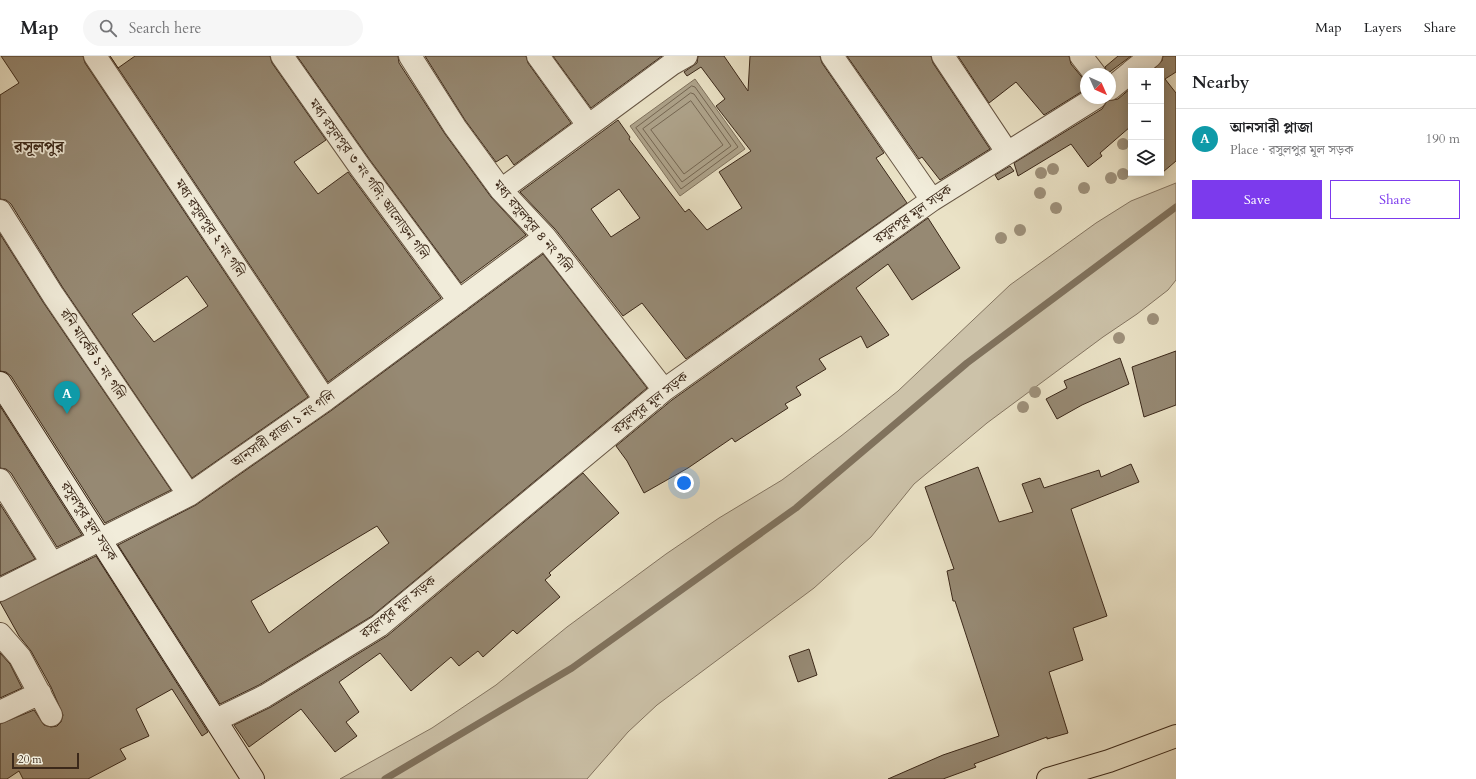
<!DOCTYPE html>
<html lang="en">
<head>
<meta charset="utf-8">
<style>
  :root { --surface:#fff; --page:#f6f6f6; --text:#202124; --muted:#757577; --line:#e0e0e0; --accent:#7c3aed }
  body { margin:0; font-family:Cardo,"Noto Serif Bengali",serif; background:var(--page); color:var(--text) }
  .controls { position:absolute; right:12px; top:12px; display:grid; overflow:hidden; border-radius:0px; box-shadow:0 2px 10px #0003 }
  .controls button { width:36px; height:36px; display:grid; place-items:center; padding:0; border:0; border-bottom:1px solid var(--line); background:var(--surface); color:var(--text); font:20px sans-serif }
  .compass { position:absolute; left:1080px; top:12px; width:36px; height:36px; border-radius:50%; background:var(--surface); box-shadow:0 2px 10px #0003; rotate:135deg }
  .scale { position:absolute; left:12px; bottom:10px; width:67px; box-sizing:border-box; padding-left:4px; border:2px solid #3b2819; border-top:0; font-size:11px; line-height:14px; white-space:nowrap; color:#3b2819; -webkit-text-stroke:3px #f1ecda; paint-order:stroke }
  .you { position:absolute; left:684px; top:427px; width:14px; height:14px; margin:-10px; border:3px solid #fff; border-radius:50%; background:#1a73e8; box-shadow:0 0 0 6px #1a73e833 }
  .badge { display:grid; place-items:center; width:26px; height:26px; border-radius:50%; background:var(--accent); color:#fff; font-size:13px; font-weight:700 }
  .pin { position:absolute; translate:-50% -33px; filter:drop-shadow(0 1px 2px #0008) }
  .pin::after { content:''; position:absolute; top:21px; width:14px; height:12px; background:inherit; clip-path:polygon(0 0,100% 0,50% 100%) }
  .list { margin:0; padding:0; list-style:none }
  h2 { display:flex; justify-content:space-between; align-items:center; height:52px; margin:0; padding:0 16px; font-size:17px }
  h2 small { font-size:13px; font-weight:400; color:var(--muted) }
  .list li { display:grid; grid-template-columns:26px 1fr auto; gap:12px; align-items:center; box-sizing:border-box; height:60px; padding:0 16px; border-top:1px solid var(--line) }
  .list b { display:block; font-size:15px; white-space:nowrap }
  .list p { margin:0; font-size:13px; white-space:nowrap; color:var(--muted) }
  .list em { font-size:13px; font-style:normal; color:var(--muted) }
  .actions { display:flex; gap:8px; padding:12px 16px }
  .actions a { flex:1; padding:9px 0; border:1px solid var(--accent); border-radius:0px; text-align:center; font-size:14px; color:var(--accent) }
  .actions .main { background:var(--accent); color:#fff }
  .icon { flex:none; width:22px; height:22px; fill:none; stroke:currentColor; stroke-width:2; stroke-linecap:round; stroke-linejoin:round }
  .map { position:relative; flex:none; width:1176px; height:723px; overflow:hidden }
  header { display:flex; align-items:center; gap:24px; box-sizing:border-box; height:56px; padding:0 20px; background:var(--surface); border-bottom:1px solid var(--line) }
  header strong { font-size:19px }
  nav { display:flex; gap:22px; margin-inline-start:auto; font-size:14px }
  .search { width:280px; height:36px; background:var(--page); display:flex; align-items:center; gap:10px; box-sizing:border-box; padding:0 14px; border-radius:22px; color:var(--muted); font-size:15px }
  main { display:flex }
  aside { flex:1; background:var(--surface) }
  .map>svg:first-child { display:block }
  .green { fill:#ccc2a9; stroke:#847561 }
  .water { fill:#aea38b; stroke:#80725d }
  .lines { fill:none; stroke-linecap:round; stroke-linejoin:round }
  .shore { stroke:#746652; stroke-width:1 }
  .stream { stroke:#80725d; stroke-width:7 }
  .building { fill:#968973; stroke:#3b2819; fill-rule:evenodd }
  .street-casing { stroke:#675644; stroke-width:24 }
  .secondary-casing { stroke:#3b2819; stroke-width:24 }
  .highway-casing { stroke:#3b2819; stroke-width:24 }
  .street { stroke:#f1ecda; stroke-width:22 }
  .secondary { stroke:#f1ecda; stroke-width:22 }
  .highway { stroke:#eae2c6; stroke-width:22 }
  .tree { fill:#9e917b }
  .labels { text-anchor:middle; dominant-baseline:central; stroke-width:3.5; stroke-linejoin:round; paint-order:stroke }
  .street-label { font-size:14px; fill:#3b2819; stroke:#f1ecda }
  .quarter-label { font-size:16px; font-weight:bold; fill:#3b2819; stroke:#f1ecda }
</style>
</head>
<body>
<header>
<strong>Map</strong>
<div class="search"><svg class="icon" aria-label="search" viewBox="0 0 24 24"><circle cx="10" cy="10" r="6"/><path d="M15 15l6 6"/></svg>Search here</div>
<nav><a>Map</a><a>Layers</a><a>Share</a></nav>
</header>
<main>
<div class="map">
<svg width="1176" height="723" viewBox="0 0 1176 723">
  <rect width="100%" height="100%" fill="#eae2c6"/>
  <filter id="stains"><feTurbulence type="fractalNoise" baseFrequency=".005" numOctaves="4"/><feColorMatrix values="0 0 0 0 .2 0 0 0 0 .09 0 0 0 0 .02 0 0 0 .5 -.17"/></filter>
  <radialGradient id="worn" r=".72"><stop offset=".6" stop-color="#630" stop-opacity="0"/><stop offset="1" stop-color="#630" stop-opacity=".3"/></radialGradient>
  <!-- green -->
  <path class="green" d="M1176,127V224L1168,234L1137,258L1103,281L987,367L914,428L871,481L814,532L657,649L628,676L587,723H340L432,672L496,629L567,571L666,498L719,462L782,424L841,380L898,335L1010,229L1096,167L1131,145Z"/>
  <!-- water -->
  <path class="water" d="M695,23L745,93L680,140L630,70Z"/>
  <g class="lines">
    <!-- shore -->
    <path class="shore" d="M692,30L695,31L738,91L681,133L636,72Z
      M691,37L694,38L731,90L682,126L643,73Z
      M691,45L723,89L684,118L651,74Z"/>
    <!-- stream -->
    <path class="stream" d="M385,723L572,612L796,452L967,307L1176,151"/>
  </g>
  <!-- building -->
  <path class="building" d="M1,0H83L85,7L308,341L192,422L63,232L11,148L6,144L0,143V39L19,27ZM187,220L208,250L154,286L132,258Z
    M110,0L118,12L135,0H270L272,7L326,84L294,106L318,138L348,116L441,242L328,326Z
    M297,0H398L399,7L445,78L491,141L526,179L461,227L370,104Z
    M425,0H526L528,7L571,67L514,109L507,99L496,106L465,64Z
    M553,0H662L591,52Z
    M698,0H724L748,35L750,0H820L822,7L884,97L876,102L907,147L686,303L642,247L623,260L555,173L520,136L618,64L630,81L629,83L685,156L689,153L707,174L742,152L719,116L751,95L716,50L725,43L701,11L687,20L684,16L697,7ZM619,133L640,162L611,181L591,153Z
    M847,0H931L933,7L990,93L940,124L922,101L919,103Z
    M958,0H1069L1071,8L1086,26V33L1044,59L1016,26L989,47Z
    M1118,0H1131L1107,18L1105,11Z
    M1163,0H1176V16L1165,23L1176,37V105L1163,116L1161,113V15H1152L1162,5Z
    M1131,32V72L1130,71L1100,97L1102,100L1088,111L1071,88L1018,120L1014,107L1102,53L1107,45L1118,43Z
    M1010,110L1014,115L998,124L995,119Z
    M928,162L960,212L912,244L888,208L856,232L889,279L867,292L861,280L819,303L826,313L796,331L801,339L785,348L788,352L735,386L732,382L688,412L644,437L627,405L616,390L672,344Z
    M0,178L43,246L171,434L105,467L11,320L6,316L0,315Z
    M543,198L647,332L372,560L259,629L220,648L118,489L196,449L332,354ZM377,470L389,487L269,577L251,545Z
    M1176,295V349L1144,361L1132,311Z
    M1120,302L1129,328L1082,349L1057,363L1046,343L1067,332L1064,325Z
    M0,350L82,479L57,491L11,417L6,413L0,412Z
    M1131,408L1139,426L1071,453L1107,560L1073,572L1083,604L1049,616L1068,677L1047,683V681L974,708L976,711L943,723H888L943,699L999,680L955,545H953L947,515L954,513L925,431L978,411L999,466L1033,456L1022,428L1040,422L1044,432L1099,414L1101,421Z
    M583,417L619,457L549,517L551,519L545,524L560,541L517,578L513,574L483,601L478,595L459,610L451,601L411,635L380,597L339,626L359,656L346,666L357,680L335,696L301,653L249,691L234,669L271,651L387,580Z
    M0,448L35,503L0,520Z
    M96,500L208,676L202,680L172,633L136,653L149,680L120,693L126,703L88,723H23L19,715L7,723H0V668L34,654L44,669L51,671L57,670L61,666L63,659L51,631L31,595L19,580L0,546Z
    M809,593L817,619L798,626L789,600Z
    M0,597L10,608L22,632L0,642Z"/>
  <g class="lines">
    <!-- street casing -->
    <g class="street-casing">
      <path id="street" d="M95,0L325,344
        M282,0L360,111L459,245
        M410,0L455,71L501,134L545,181L664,334
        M538,0L588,69
        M832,0L932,144
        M943,0L1007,96
        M1081,0L1095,18
        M1132,15L1151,0
        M1110,33L1131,16
        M501,134L672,8L686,0
        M0,155L53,239L189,439
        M0,424L52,507
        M0,534L189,439L325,344L545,181
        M0,578L20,601L51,659
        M0,656L40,637
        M216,664L265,640L379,570L664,334L932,144L1095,42"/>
    </g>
    <!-- secondary casing -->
    <g class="secondary-casing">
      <path id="secondary" d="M0,327L253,723"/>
    </g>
    <!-- highway casing -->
    <g class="highway-casing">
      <path id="highway" d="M1048,723L1109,705L1176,680"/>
    </g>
    <!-- street -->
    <use href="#street" class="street"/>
    <!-- secondary -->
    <use href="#secondary" class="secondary"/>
    <!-- highway -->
    <use href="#highway" class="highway"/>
  </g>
  <!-- trees -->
  <g class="tree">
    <circle cx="1123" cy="88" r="6"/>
    <circle cx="1053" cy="113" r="6"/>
    <circle cx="1041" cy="117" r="6"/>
    <circle cx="1123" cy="118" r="6"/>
    <circle cx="1111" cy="122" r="6"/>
    <circle cx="1084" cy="132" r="6"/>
    <circle cx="1040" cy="137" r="6"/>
    <circle cx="1056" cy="152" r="6"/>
    <circle cx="1020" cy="174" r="6"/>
    <circle cx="1001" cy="182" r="6"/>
    <circle cx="1153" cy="263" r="6"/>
    <circle cx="1119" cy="282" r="6"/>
    <circle cx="1035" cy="336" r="6"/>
    <circle cx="1023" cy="351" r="6"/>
  </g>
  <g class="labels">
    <!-- street labels -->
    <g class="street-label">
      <text transform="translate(369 123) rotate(54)">মধ্য রসুলপুর ৩ নং গলি; আলোড়ন গলি</text>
      <text transform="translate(913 158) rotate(-35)">রসুলপুর মূল সড়ক</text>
      <text transform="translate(533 170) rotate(50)">মধ্য রসুলপুর ৪ নং গলি</text>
      <text transform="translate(210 172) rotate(56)">মধ্য রসুলপুর ২ নং গলি</text>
      <text transform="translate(93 298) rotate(56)">রনি মার্কেট ১ নং গলি</text>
      <text transform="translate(650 347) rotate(-38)">রসুলপুর মূল সড়ক</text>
      <text transform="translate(283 373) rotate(-35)">আনসারী প্লাজা ১ নং গলি</text>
      <text transform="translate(89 465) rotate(57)">রসুলপুর মূল সড়ক</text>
      <text transform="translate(398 551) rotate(-38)">রসুলপুর মূল সড়ক</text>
    </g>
    <!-- quarter labels -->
    <g class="quarter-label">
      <text x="39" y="91">রসূলপুর</text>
    </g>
  </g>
  <rect width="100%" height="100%" filter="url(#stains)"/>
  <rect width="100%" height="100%" fill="url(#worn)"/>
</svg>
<div class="controls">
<button>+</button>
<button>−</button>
<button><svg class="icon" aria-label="layers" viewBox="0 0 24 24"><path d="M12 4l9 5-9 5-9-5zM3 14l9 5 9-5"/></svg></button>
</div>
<svg class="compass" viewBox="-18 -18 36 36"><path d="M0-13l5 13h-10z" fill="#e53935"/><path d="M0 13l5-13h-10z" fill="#757577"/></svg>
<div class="scale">20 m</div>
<div class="you"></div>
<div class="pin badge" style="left:67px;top:358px;background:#0f9aa8">A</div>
</div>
<aside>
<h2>Nearby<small></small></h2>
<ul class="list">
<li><span class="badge" style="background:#0f9aa8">A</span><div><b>আনসারী প্লাজা</b><p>Place · রসুলপুর মূল সড়ক</p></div><em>190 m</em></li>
</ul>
<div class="actions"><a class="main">Save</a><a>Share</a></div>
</aside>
</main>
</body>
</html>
